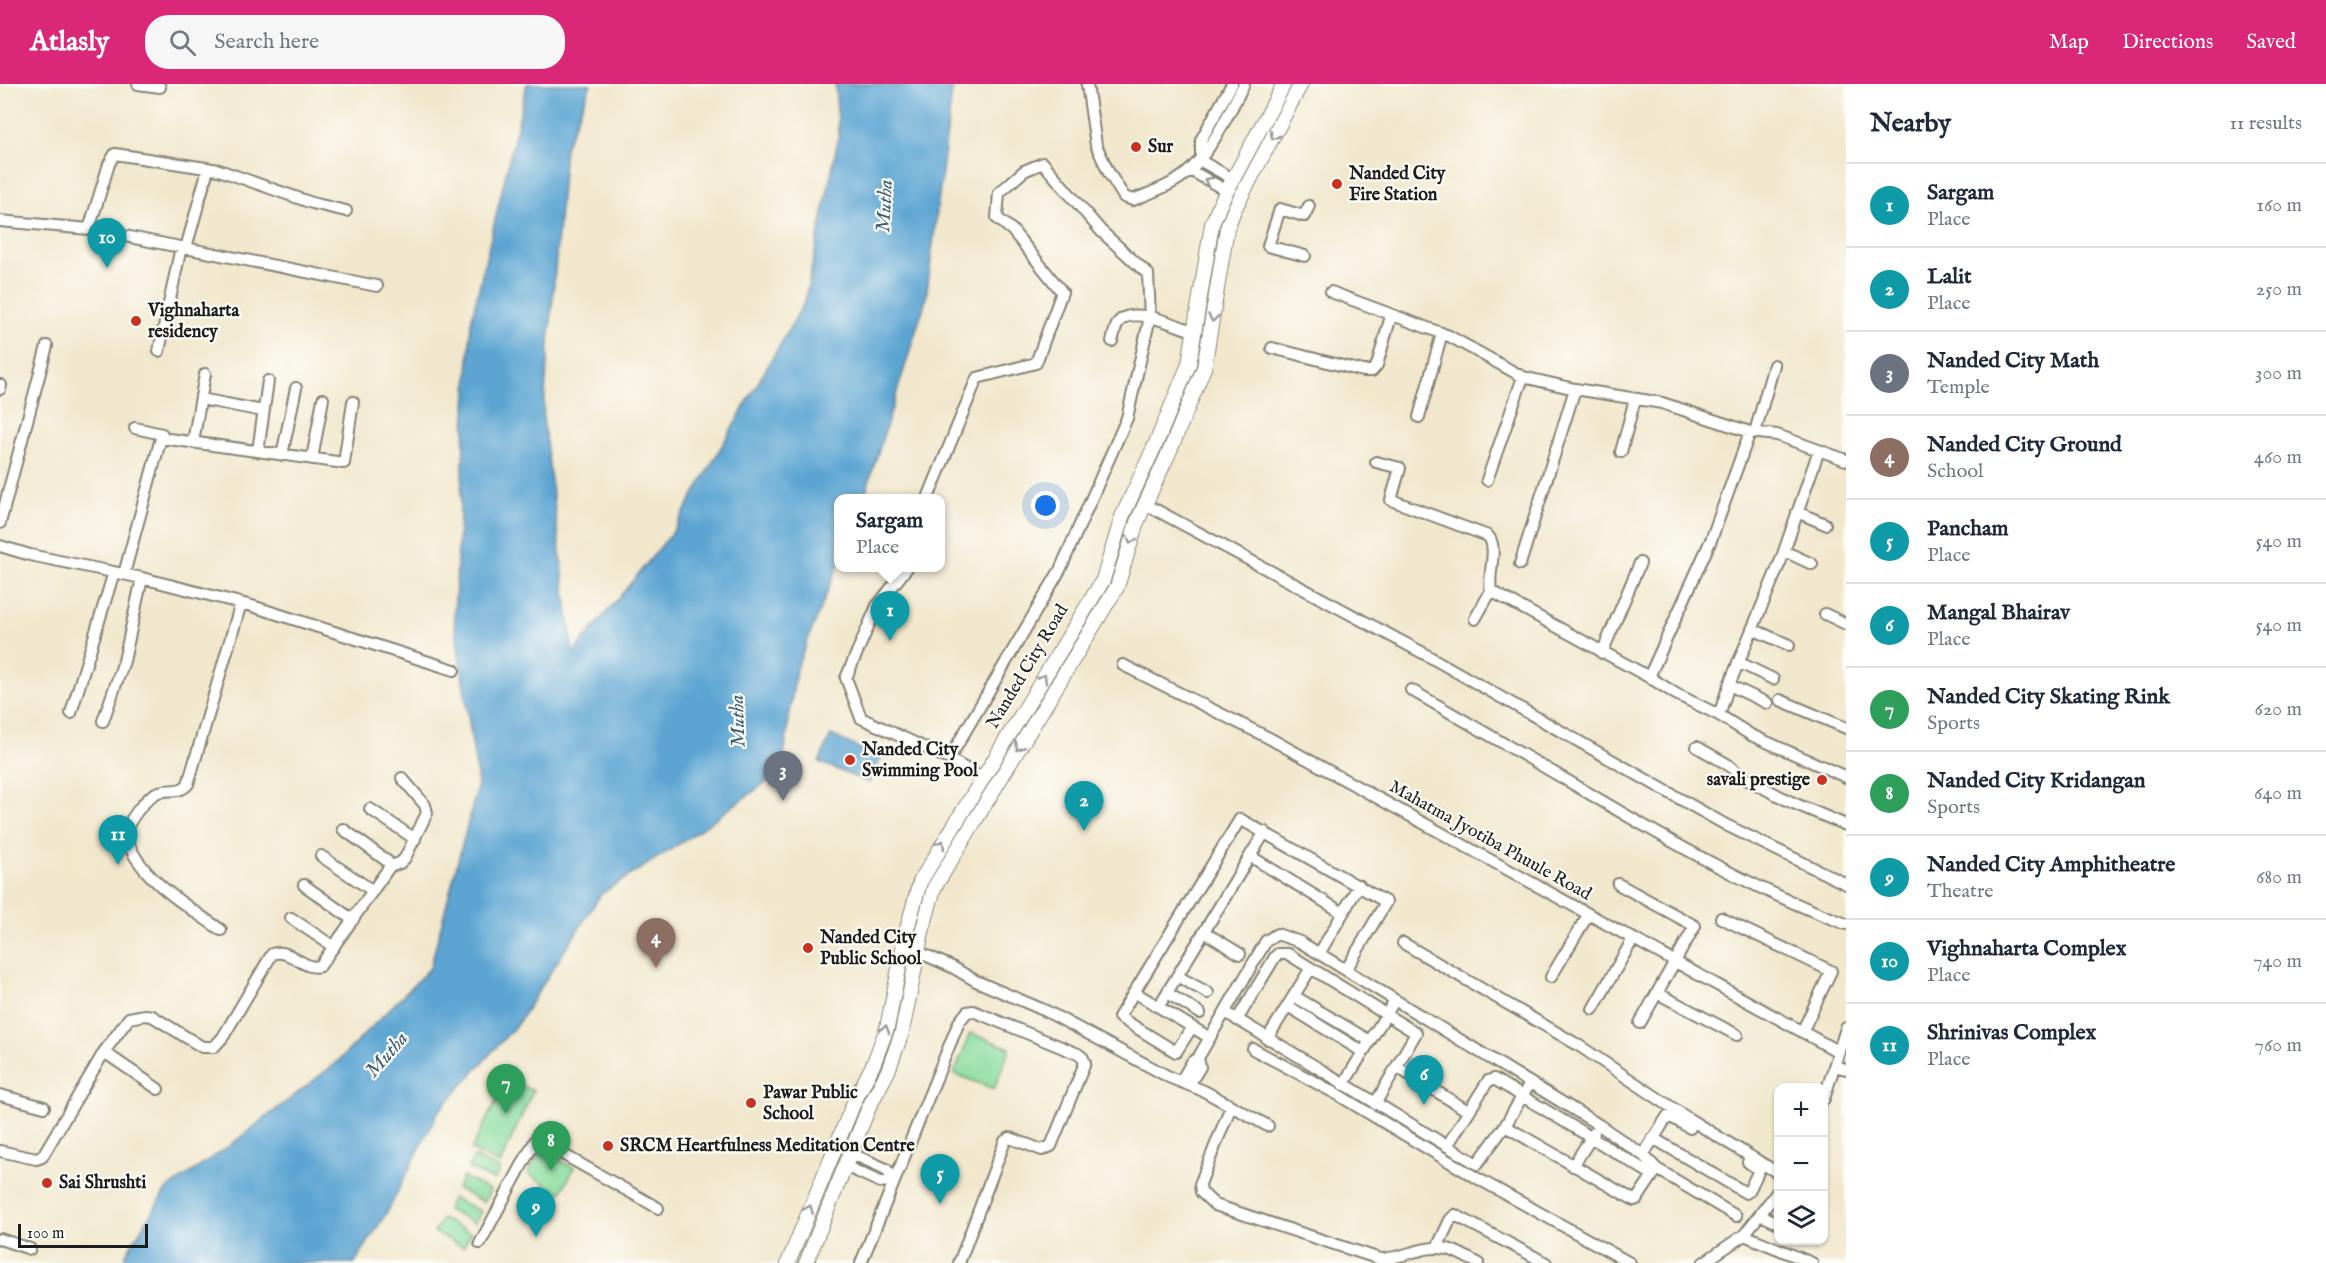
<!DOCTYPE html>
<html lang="en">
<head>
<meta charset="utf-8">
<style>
  :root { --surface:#fff; --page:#f6f6f7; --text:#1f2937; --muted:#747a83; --line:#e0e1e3; --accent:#db2777 }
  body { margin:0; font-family:"IM FELL English",serif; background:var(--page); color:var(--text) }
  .controls { position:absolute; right:18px; bottom:18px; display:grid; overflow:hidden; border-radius:12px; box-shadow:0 2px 4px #0004 }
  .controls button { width:54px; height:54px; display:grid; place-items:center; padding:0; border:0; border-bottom:2px solid var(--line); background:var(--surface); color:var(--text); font:30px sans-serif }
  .scale { position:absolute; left:18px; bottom:15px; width:130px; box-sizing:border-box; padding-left:6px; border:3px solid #1c1c1c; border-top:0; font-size:16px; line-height:21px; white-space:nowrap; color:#1c1c1c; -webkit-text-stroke:4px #fdfcf7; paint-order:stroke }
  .you { position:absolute; left:1046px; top:422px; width:21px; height:21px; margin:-15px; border:4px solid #fff; border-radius:50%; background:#1a73e8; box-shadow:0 0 0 9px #1a73e833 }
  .badge { display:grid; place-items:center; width:39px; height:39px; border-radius:50%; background:var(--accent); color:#fff; font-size:20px; font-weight:700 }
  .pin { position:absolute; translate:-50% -50px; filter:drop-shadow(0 2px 3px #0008) }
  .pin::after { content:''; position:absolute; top:32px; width:21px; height:18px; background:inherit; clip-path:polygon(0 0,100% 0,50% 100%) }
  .popup { position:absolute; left:834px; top:410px; width:111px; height:78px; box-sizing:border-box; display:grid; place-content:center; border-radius:12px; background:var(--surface); filter:drop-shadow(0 2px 4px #0005); font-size:20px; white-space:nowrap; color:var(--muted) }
  .popup b { font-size:22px; color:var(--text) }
  .popup::after { content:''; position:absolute; left:50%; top:100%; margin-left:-12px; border:12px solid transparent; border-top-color:var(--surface) }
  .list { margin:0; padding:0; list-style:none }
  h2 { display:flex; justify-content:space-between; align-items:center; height:78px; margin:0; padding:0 24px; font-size:26px }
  h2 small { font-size:20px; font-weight:400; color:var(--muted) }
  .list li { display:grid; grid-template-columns:39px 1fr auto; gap:18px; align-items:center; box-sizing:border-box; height:84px; padding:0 24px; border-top:2px solid var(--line) }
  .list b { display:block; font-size:22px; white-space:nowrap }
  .list p { margin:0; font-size:20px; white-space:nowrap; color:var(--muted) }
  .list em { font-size:20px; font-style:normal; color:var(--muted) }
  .icon { flex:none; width:33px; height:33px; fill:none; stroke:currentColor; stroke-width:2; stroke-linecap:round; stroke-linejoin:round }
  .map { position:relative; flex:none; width:1846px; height:1179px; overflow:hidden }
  header { display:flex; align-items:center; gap:36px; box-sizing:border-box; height:84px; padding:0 30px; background:var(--accent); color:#fff }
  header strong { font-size:28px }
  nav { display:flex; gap:33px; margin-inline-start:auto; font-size:21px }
  .search { width:420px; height:54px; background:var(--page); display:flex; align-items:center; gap:15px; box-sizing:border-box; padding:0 21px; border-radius:24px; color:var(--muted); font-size:22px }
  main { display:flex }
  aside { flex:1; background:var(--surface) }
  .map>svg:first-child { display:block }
  .green { fill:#88db9d; stroke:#527c5c; stroke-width:1.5 }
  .water { fill:#5ca4d2; stroke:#3c6077; stroke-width:1.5 }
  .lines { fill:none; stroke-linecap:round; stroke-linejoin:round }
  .street-casing { stroke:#868274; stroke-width:14 }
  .secondary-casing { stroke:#868274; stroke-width:16 }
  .street { stroke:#fff; stroke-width:10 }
  .secondary { stroke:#fff; stroke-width:14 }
  .oneway { stroke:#999 }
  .poi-dot { fill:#c8321e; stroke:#fdfcf7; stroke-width:2 }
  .labels { text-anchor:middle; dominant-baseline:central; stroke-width:4.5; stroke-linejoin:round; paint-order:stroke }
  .poi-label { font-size:18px; font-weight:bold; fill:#1c1c1c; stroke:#fdfcf7; text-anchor:start }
  .street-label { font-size:18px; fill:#1c1c1c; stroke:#fdfcf7 }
  .water-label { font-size:20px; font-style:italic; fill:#3c6077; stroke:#fdfcf7 }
</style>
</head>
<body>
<header>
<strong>Atlasly</strong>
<div class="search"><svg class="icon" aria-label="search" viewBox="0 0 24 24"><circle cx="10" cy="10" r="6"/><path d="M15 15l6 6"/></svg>Search here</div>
<nav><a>Map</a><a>Directions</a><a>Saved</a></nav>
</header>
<main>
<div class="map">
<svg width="1846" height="1179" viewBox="0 0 1846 1179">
  <rect width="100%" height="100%" fill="#fdfcf7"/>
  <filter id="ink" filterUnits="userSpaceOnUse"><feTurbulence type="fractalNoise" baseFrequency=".0167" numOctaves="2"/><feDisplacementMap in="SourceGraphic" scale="12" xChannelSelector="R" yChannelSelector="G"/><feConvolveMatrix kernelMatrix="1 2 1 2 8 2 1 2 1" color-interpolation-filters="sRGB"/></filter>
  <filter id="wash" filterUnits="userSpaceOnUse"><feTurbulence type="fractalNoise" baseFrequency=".008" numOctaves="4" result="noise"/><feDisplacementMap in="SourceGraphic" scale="24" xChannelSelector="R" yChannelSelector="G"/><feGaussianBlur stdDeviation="1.35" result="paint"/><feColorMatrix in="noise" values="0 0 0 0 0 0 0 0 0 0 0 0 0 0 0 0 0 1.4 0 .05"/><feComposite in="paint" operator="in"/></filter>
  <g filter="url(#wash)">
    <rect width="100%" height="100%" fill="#f1e7cc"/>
    <!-- green -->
    <path class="green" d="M970,949L1010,964L994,1005L954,990Z
      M507,996L533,1007L500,1080L471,1066Z
      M541,1065L574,1084L561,1109L528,1090Z
      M474,1073L500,1085L494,1096L468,1084Z
      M463,1093L490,1106L484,1118L457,1105Z
      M452,1114L481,1127L475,1139L447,1126Z
      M442,1135L471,1149L463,1163L434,1148Z"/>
    <!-- water -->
    <path class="water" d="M527,0H591L565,64L543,333L573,569L672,449L805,217L839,51L835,0H953L926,215L864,414H839V479L796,585L782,687L684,757L601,810L518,939L438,1028L389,1125L355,1179H125V1171L166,1106L229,1062L336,979L430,884L478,700L454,534L471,238Z
      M831,651L881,674L869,699L819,678Z"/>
  </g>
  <g filter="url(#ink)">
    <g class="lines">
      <!-- street casing -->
      <g class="street-casing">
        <path id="street" d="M138,0L160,3
          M1087,0L1096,61L1109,89L1124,113L1133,116C1152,108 1173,101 1188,88C1211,68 1230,27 1244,0
          M1201,72V56L1232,0
          M1199,76L1233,95
          M1190,86L1227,107
          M0,137L89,145L377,202
          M89,145L109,80L115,70L219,86L312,119L346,127
          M186,164L208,85
          M1305,172L1268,162L1280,125L1304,132L1309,122
          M1331,208L1449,252L1523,293L1575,305L1662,319L1750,348L1777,351L1846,376
          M1112,257C1114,252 1115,243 1118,239C1130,220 1178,242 1195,248
          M1272,264L1363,287H1372L1377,281L1391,232
          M159,267L181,163
          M0,305L1,301
          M201,315L263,327
          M1419,333L1442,249
          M135,344L162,350L161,354L344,379L353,318
          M1750,348L1711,456L1649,593L1676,610L1719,631L1751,651L1846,693
          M1755,348L1774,281
          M193,358L205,290
          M258,367L268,297
          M1621,368L1635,315
          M282,371L296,304
          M312,375L323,315
          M1376,378L1400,384L1391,416L1488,452C1499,464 1487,490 1491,507
          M1487,396L1523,293
          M928,414L977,294L1036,279L1062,208L1012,146L997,134L999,109L1024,87L1043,79L1101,147L1148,190L1150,233L1127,334L1060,486L949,675
          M1145,420L1423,569L1726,741L1846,800
          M1797,428L1825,440
          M0,439L47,262
          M0,462L30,471L142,494L252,522L454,586
          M1784,467L1812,480
          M1520,480L1575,305
          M907,484L877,522L846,594L861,634L949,675L982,694
          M124,490L161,354
          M1825,530L1846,540
          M1475,535L1491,507L1649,593
          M1752,545L1789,561
          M1602,569L1640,479
          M1738,578L1773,595
          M1123,581L1267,653L1839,968
          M1729,601L1767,619
          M1411,606C1469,639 1527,673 1585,707C1669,757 1754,806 1846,840
          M1780,616L1846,644
          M71,629L114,488
          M1719,631L1729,601L1781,476L1819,366
          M103,637L124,577L142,494
          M1697,663L1727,680L1742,693L1791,718L1846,741
          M370,725L415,755
          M321,772L373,807
          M1250,772L1265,748
          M390,782L400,779L405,774L427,729L425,721L402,694
          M1618,800L1695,842L1640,939
          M304,801L353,836
          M1343,829L1359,801
          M291,834L334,863
          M1721,834L1831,887L1802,948
          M221,846C186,821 139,795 125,751C127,738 145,715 156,709C167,704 180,710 188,700L241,519
          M1204,848L1240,870
          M1403,859L1578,961L1689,1035L1778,1089
          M912,865L952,883L976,897L1046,927L1171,994L1204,1007L1268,1042
          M1177,892L1208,909
          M1551,893L1588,831
          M1134,908L1192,943
          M1167,909L1200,929
          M1657,909L1737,951
          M1294,912L1370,957
          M1159,922L1250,772L1343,829L1319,870
          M1288,922L1363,968
          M1593,925L1633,855
          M1237,936L1275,873L1278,870H1288L1416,949L1375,1020
          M1210,954L1192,943L1176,968L1119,933L1240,735L1386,818L1346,886
          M1267,955L1311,884
          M1253,965L1335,1009L1475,1093L1630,1179
          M104,968L158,1005
          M1198,974L1266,857L1277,850L1300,858L1395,916L1599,1041L1643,1071L1657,1085L1637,1115L1634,1116L1505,1042L1477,1080L1225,928
          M1834,982L1846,985
          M1397,983L1468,1027
          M1181,997L1192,978L1198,974L1200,983L1189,1001
          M1343,1001L1395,916
          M0,1011L44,1023
          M1824,1015L1846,944
          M1231,1022L1200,1100L1201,1108L1215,1121L1380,1175C1404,1175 1427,1158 1451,1166C1460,1169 1469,1175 1478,1179
          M1505,1042L1530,999
          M1653,1054L1746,1109L1749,1107L1759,1086L1748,1078
          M1447,1062L1488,997L1494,995L1653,1091
          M0,1067L36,1075L42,1073L104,968L129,934L145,931L152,932L202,963H214L223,953L272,870C290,863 303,887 320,882L390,782L387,777L343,745
          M1643,1071L1667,1033H1671L1690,1044
          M845,1082L880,1098L894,1096L886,1085L850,1069
          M1573,1082L1594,1049
          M1657,1085L1736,1132
          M1761,1131L1778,1139
          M1744,1151L1812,1179
          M0,1155L30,1165
          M480,1159L536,1055L658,1124
          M1437,1164L1450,1136L1455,1131L1546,1179
          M861,1179L959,938L967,928L973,927L1078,970L1083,974L1085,979L1051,1062L1042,1066L1010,1054L1005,1057L959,1179
          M1703,1179L1744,1151L1778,1107"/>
      </g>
      <!-- secondary casing -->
      <g class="secondary-casing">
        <path id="secondary" d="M788,1179L855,1016L873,981L887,944L907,845L920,798L1103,496L1122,433L1157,357L1189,280L1212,140L1221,118L1284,0
          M806,1179L869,1023L888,987L902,948L922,848L934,804L1117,503L1137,438L1171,364L1204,284L1227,144L1235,124L1301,0"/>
      </g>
      <!-- street -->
      <use href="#street" class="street"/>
      <!-- secondary -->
      <use href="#secondary" class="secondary"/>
    </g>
    <!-- one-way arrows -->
    <defs><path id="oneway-chevron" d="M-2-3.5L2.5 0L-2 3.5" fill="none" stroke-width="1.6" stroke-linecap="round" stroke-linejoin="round" transform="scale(1.5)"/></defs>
    <g class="oneway">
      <use href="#oneway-chevron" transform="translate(1274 52) rotate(118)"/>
      <use href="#oneway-chevron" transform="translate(1208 97) rotate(-152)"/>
      <use href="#oneway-chevron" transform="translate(1213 234) rotate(99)"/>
      <use href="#oneway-chevron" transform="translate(1131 456) rotate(107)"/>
      <use href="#oneway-chevron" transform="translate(1043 594) rotate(-59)"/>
      <use href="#oneway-chevron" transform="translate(1019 663) rotate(121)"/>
      <use href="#oneway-chevron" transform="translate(941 760) rotate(-59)"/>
      <use href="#oneway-chevron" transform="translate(885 945) rotate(-73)"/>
      <use href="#oneway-chevron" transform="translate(809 1125) rotate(-68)"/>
    </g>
  </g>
  <!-- markers -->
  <g class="poi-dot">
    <circle cx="1136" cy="63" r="6"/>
    <circle cx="1337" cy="100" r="6"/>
    <circle cx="136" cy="237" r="6"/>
    <circle cx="850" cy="676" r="6"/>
    <circle cx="1822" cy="696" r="6"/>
    <circle cx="808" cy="864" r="6"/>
    <circle cx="751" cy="1019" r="6"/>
    <circle cx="608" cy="1062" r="6"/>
    <circle cx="47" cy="1099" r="6"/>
  </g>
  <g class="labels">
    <!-- poi labels -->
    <g class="poi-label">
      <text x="1148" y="63">Sur</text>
      <text x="1349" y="90">Nanded City<tspan x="1349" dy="21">Fire Station</tspan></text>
      <text x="148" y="227">Vighnaharta<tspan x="148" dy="21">residency</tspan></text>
      <text x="862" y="666">Nanded City<tspan x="862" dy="21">Swimming Pool</tspan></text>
      <text x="1810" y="696" text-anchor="end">savali prestige</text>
      <text x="820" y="854">Nanded City<tspan x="820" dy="21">Public School</tspan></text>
      <text x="763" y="1009">Pawar Public<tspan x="763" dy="21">School</tspan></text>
      <text x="620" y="1062">SRCM Heartfulness Meditation Centre</text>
      <text x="59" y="1099">Sai Shrushti</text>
    </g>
    <!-- street labels -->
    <g class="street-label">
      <text transform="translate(1028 583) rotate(-59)">Nanded City Road</text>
      <text transform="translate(1490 757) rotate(29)">Mahatma Jyotiba Phuule Road</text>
    </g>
    <!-- water labels -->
    <g class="water-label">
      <text transform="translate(885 122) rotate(-87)">Mutha</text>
      <text transform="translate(738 637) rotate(-92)">Mutha</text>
      <text transform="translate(387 971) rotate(-49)">Mutha</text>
    </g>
  </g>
</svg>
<div class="controls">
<button>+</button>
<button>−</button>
<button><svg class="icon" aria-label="layers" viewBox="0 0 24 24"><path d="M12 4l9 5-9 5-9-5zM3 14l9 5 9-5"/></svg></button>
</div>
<div class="scale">100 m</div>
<div class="you"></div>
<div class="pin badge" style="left:890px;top:557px;background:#0f9aa8">1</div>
<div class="popup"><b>Sargam</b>Place</div>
<div class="pin badge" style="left:1084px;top:747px;background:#0f9aa8">2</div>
<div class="pin badge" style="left:783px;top:717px;background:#6b7280">3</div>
<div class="pin badge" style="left:656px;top:884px;background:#8d6e63">4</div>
<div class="pin badge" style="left:940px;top:1120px;background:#0f9aa8">5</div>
<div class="pin badge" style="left:1424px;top:1021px;background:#0f9aa8">6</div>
<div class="pin badge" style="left:506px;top:1030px;background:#2e9e5b">7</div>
<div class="pin badge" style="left:551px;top:1087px;background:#2e9e5b">8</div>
<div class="pin badge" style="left:536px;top:1153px;background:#0f9aa8">9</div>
<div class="pin badge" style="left:107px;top:184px;background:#0f9aa8">10</div>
<div class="pin badge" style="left:118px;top:781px;background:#0f9aa8">11</div>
</div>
<aside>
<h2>Nearby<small>11 results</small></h2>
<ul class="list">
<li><span class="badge" style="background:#0f9aa8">1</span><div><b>Sargam</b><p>Place</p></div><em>160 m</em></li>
<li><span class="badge" style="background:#0f9aa8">2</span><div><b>Lalit</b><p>Place</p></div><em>250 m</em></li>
<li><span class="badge" style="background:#6b7280">3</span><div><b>Nanded City Math</b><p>Temple</p></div><em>300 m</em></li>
<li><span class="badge" style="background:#8d6e63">4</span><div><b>Nanded City Ground</b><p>School</p></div><em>460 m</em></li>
<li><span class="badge" style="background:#0f9aa8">5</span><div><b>Pancham</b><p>Place</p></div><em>540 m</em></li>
<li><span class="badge" style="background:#0f9aa8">6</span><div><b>Mangal Bhairav</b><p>Place</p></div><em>540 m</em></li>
<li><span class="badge" style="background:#2e9e5b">7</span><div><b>Nanded City Skating Rink</b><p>Sports</p></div><em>620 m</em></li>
<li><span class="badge" style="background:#2e9e5b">8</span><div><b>Nanded City Kridangan</b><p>Sports</p></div><em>640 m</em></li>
<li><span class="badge" style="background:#0f9aa8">9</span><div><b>Nanded City Amphitheatre</b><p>Theatre</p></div><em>680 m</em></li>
<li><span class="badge" style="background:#0f9aa8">10</span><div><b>Vighnaharta Complex</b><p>Place</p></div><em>740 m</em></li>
<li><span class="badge" style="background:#0f9aa8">11</span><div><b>Shrinivas Complex</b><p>Place</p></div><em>760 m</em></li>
</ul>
</aside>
</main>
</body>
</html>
